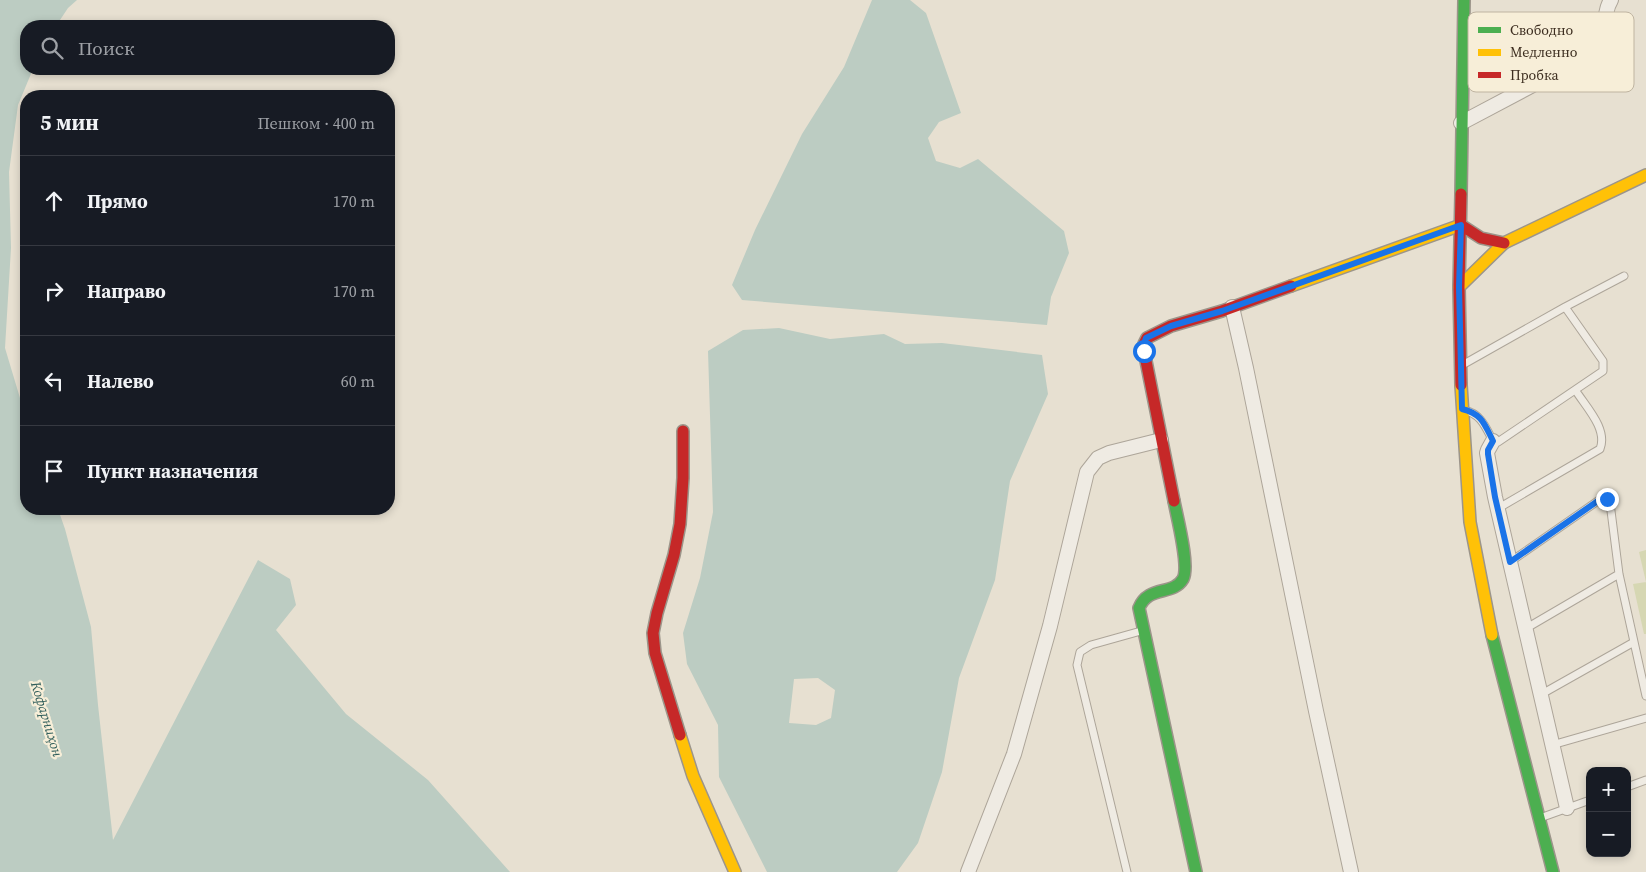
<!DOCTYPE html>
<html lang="ru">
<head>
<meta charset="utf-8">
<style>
  :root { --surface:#171b24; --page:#242831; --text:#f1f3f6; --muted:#9ea1a6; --line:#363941 }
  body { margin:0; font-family:"Source Serif 4",serif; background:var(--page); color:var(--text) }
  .controls { position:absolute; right:15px; bottom:15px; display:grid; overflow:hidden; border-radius:10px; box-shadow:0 2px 8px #0003 }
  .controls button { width:45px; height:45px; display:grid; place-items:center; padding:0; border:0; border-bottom:1px solid var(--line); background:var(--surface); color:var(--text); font:25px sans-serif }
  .stop { position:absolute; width:15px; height:15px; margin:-11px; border:4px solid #1a73e8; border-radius:50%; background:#fff }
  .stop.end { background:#1a73e8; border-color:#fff; box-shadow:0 1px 5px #0008 }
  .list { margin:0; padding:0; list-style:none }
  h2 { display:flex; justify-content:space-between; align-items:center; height:65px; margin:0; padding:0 20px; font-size:21px }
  h2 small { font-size:16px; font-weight:400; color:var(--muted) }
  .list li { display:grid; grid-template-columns:32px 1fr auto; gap:15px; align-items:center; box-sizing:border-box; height:90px; padding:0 20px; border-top:1px solid var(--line) }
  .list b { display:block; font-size:19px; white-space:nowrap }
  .list em { font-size:16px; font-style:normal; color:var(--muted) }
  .icon { flex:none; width:28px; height:28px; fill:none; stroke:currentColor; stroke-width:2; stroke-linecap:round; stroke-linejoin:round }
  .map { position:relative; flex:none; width:1646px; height:872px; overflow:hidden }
  .search { position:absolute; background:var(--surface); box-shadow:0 2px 8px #0003; left:20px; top:20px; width:375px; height:55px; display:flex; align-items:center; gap:12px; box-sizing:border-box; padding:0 18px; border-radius:20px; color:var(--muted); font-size:19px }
  .panel { position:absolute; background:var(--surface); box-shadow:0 2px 8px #0003; left:20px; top:90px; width:375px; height:425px; border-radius:20px }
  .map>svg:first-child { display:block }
  .green { fill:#d6d7b3 }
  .water { fill:#bcccc2; fill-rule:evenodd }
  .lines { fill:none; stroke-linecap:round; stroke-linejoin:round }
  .lane-casing { stroke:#ada599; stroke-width:9 }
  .street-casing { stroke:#ada599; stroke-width:16 }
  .fast-casing { stroke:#9c958a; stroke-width:14 }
  .slow-casing { stroke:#9c958a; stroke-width:14 }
  .jam-casing { stroke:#9c958a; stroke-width:14 }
  .lane { stroke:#efebe3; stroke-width:7 }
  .street { stroke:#efebe3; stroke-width:14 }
  .fast { stroke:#4caf50; stroke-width:11 }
  .slow { stroke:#ffc107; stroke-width:11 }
  .jam { stroke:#c62828; stroke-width:11 }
  .route { stroke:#1a73e8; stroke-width:6 }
  .labels { text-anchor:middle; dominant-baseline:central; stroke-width:4.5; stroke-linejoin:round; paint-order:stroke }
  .water-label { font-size:14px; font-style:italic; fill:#2f5d5a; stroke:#f7eed8 }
  .key { fill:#f7eed8; stroke:#bfb4a1; stroke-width:1 }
  .key-label { font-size:14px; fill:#3d2e20 }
</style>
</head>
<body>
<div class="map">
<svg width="1646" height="872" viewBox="0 0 1646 872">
  <rect width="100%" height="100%" fill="#e7e0d1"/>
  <!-- green -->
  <path class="green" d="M1646,550V634H1644L1633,584L1646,582L1639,552Z"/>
  <!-- water -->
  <path class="water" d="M0,0H77L68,8L56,26H26V69H33L18,105L9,172L11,248L5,348L26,418V509H58L65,529L91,627L98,705L113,840L258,560L290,579L296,605L276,630L346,714L428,780L510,872H0Z
    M872,0H910L926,13L961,113L939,122L928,138L936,161L960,168L978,159L1064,231L1069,253L1051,297L1047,325L742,300L732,285L755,230L802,134L844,67Z
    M779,328L830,339L884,334L905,344L942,343L1042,355L1048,394L1010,481L995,580L959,678L942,772L918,843L897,872H767L719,777L718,725L687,664L683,633L700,578L713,512L708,351L743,330ZM818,678L835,690L831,718L816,725L789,723L794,679Z"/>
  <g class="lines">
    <!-- lane casing -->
    <g class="lane-casing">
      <path id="lane" d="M1464,364L1565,307L1624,276
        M1464,410C1481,414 1485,426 1493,441L1498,442L1603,371V361L1565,307
        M1497,509L1600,449C1608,429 1586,407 1576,391
        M1510,562L1602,498L1607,499L1610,503L1619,574L1646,696
        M1525,629L1619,574
        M1540,695L1634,642
        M1552,745L1646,718
        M1627,787L1646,780
        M1540,818L1590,800
        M1127,872L1077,665L1080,652L1091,645L1141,631"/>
    </g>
    <!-- street casing -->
    <g class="street-casing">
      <path id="street" d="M1461,123L1601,49C1610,33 1601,16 1611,0
        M1232,307L1246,368L1316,711L1351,872
        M1493,441L1488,450L1487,453L1495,497L1567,808
        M968,872L1014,754L1050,626L1087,472L1098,458L1109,453L1161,440"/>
    </g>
    <!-- fast casing -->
    <g class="fast-casing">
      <path id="fast" d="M1461,194L1464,0
        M1174,501C1177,517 1190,566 1183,579C1173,596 1148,585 1139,608L1196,872
        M1492,635L1553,872"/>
    </g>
    <!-- slow casing -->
    <g class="slow-casing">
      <path id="slow" d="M1291,286L1461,225
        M1459,287L1504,243L1646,175
        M1461,385L1470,522L1492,635
        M680,735L693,776L735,872"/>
    </g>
    <!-- jam casing -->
    <g class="jam-casing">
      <path id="jam" d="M1461,194L1459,287L1461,385
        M1461,225L1481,238L1504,243
        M1174,501L1144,351V344L1147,338L1171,326L1222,311L1291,286
        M680,735L655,653L653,633L657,613L674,555L680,524L683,478V431"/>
    </g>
    <!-- lane -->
    <use href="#lane" class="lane"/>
    <!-- street -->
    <use href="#street" class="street"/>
    <!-- fast -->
    <use href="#fast" class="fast"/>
    <!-- slow -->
    <use href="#slow" class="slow"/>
    <!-- jam -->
    <use href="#jam" class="jam"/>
  </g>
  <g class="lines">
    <!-- route -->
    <path class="route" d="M1144,351V344L1146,338L1171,326L1222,311L1461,225L1459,287L1462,409C1482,414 1484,423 1493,441L1488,450V454L1495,497L1510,562L1602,498L1607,499"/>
  </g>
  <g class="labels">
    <!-- water labels -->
    <g class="water-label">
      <text transform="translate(47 719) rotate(73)">Кофарниҳон</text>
    </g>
  </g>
  <!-- legend -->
  <rect x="1468" y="12" width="166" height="80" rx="8" class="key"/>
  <rect x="1478" y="27" width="23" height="6" fill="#4caf50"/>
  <rect x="1478" y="49" width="23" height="7" fill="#ffc107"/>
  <rect x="1478" y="72" width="23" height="6" fill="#c62828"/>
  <g class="key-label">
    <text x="1510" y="35">Свободно</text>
    <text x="1510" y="57">Медленно</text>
    <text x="1510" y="80">Пробка</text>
  </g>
</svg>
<div class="controls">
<button>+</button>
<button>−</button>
</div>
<div class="stop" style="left:1144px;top:351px"></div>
<div class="stop end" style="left:1607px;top:499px"></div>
<div class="search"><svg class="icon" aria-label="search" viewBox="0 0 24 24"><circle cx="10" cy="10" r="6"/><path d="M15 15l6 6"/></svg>Поиск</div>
<section class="panel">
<h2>5 мин<small>Пешком · 400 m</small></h2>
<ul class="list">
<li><svg class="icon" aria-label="ahead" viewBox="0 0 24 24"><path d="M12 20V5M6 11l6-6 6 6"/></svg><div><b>Прямо</b></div><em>170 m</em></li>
<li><svg class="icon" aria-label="right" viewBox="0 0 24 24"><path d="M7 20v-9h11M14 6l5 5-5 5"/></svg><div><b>Направо</b></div><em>170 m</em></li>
<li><svg class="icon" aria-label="left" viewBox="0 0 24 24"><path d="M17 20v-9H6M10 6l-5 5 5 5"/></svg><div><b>Налево</b></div><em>60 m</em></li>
<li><svg class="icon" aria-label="arrive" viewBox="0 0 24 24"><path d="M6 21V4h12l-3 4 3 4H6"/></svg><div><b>Пункт назначения</b></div></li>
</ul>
</section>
</div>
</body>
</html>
